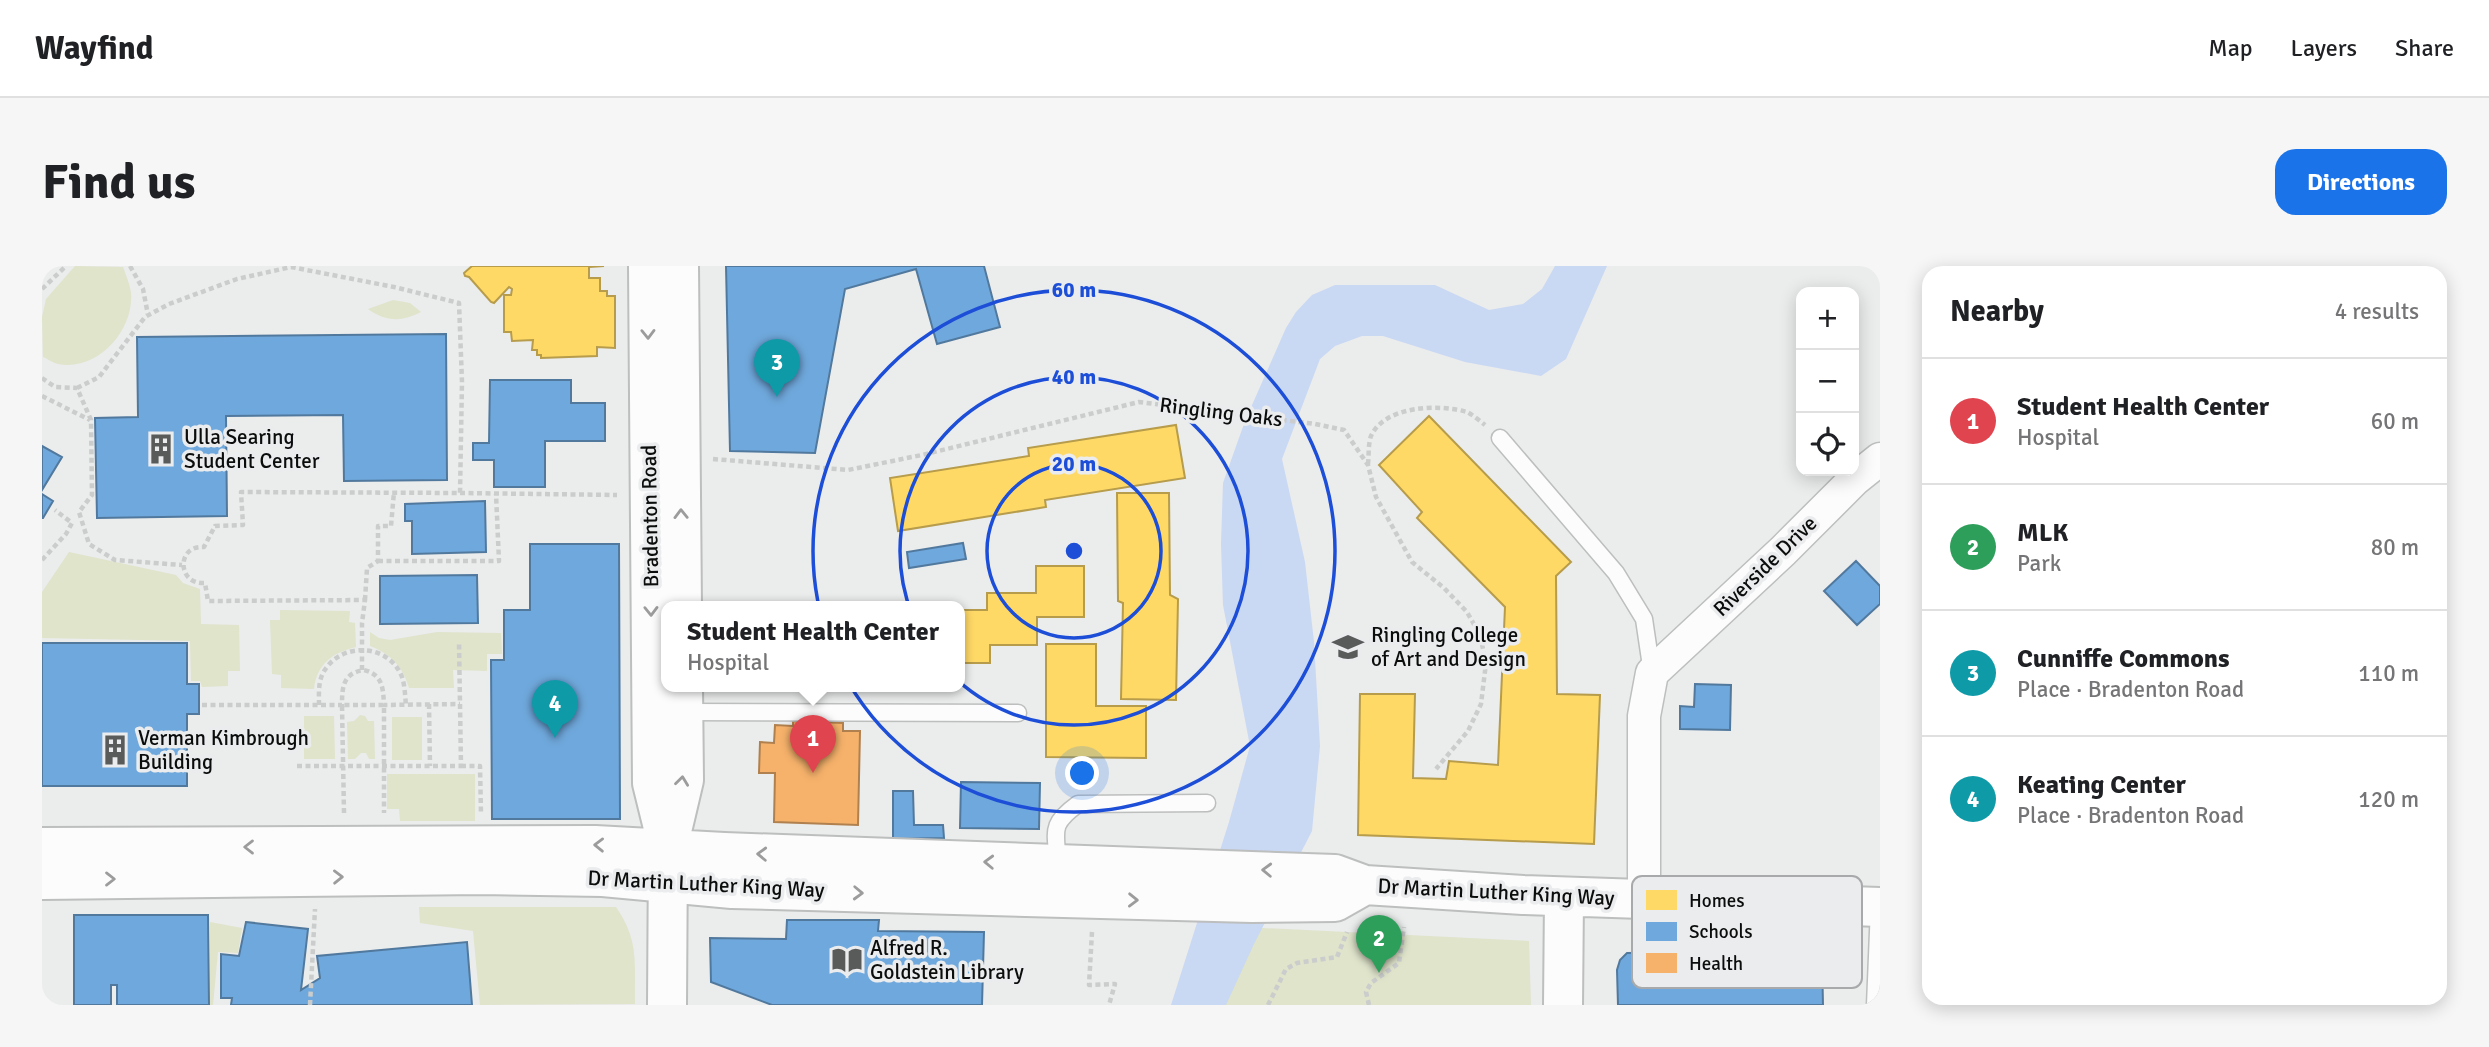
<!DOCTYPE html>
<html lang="en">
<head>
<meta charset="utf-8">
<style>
  :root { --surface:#fff; --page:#f6f6f6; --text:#202124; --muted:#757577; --line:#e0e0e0; --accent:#1a73e8 }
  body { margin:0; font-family:Signika,sans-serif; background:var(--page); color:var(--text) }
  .controls { position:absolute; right:21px; top:21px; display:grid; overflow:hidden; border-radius:14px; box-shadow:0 4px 18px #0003 }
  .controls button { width:63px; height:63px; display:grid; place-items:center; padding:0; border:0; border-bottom:2px solid var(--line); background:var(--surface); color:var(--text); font:35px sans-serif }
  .you { position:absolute; left:1041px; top:508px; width:24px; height:24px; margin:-18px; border:5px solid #fff; border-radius:50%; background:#1a73e8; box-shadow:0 0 0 10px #1a73e833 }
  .badge { display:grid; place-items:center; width:46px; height:46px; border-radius:50%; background:var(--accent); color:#fff; font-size:23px; font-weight:700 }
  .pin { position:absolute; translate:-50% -58px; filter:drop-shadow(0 2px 4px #0008) }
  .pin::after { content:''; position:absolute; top:37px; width:24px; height:21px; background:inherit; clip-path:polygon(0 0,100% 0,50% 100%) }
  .popup { position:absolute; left:619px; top:335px; width:304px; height:91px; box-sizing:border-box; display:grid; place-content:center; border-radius:14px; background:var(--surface); filter:drop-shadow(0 2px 5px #0005); font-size:23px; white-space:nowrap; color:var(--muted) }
  .popup b { font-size:26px; color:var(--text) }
  .popup::after { content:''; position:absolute; left:50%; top:100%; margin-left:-14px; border:14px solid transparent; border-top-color:var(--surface) }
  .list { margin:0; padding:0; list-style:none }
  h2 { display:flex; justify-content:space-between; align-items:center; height:91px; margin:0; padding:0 28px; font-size:30px }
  h2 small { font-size:23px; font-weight:400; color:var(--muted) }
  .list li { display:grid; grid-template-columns:46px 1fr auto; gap:21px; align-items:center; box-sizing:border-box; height:126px; padding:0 28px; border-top:2px solid var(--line) }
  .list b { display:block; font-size:26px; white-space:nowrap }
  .list p { margin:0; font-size:23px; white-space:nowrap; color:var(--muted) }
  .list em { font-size:23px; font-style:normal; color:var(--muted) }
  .icon { flex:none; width:38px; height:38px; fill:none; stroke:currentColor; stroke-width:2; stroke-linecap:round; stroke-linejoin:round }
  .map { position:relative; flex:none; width:1838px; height:739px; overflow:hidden; border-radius:21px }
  header { display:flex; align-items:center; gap:42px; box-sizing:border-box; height:98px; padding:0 35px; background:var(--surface); border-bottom:2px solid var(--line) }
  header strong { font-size:33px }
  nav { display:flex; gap:38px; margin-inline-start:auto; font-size:24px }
  .intro { display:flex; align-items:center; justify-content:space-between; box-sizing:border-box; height:168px; padding:0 42px }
  h1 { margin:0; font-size:49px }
  .button { padding:18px 32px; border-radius:21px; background:var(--accent); color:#fff; font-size:24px; font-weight:700 }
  main { display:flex; gap:42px; padding:0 42px }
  aside { flex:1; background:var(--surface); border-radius:21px; box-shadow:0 4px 18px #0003 }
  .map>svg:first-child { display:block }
  .green { fill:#dfe4cb }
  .water { fill:#c9d8f3 }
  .homes { fill:#ffd966; stroke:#b69c4b; stroke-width:2 }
  .schools { fill:#6fa8dc; stroke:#51799e; stroke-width:2 }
  .health { fill:#f6b26b; stroke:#b0804e; stroke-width:2 }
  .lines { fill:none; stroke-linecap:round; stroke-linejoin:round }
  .service-casing { stroke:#bdbebe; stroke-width:19 }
  .minor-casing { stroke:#bdbebe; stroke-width:35 }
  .tertiary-casing { stroke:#bdbebe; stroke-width:42 }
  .path { stroke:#cbcccc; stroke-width:4.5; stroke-dasharray:5 3.5; stroke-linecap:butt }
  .service { stroke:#fcfcfc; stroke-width:16 }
  .minor { stroke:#fcfcfc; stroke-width:32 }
  .tertiary { stroke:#fcfcfc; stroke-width:38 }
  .oneway { stroke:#9c9c9c }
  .ring { fill:none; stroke:#1d4ed8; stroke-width:3.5 }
  .labels { text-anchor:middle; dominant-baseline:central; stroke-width:7; stroke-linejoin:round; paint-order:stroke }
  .street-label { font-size:21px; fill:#0b0c0c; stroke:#eaeced }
  .poi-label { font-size:21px; fill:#0b0c0c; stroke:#eaeced; text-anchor:start }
  .key { fill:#eaeced; stroke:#a7a9aa; stroke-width:2 }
  .key-label { font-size:19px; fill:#0b0c0c }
  .centre { fill:#1d4ed8; stroke:#eaeced; stroke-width:3.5 }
  .ring-label { font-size:21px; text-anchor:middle; font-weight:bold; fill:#1d4ed8; stroke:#eaeced; stroke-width:7; stroke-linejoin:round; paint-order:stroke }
</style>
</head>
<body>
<header>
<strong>Wayfind</strong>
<nav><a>Map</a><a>Layers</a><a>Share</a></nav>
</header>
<div class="intro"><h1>Find us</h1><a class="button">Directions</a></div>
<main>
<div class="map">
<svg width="1838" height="739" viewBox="0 0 1838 739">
  <rect width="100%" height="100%" fill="#ebecec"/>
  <!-- green -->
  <path class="green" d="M33,0L81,1C84,9 88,19 89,27C92,65 55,106 16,98C11,97 6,93 1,91L0,51L4,33Z
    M351,34L368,37L379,46C360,56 344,56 326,43Z
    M27,286L134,309L141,317L158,323L159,358L197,359L198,405H186V420L160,421L158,415H149L148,375L0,372V326Z
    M238,344L308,345L307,356L313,357L314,381C290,387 275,398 272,423L239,422V409L230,408L228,354H238Z
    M328,366L337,372L348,374L395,366L459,367L460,388H445V405L411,404L412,422H367C361,401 349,388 328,380Z
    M318,449L323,450L326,455H332L333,493H327L324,487H319L313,493H306L305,456L312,455Z
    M262,450H292L293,493H262Z
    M350,451H380V494H350Z
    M345,508H433V555H358L357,543H345Z
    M377,641H574C598,676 592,698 593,738L438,739L431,665L378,657Z
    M168,656L200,662L196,687L176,686L171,739H168Z
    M1200,661L1487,675L1489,739H1176Z"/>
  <!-- water -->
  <path class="water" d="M1513,0H1565L1524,93L1499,110L1423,96L1341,70H1320L1293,80L1278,93L1240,193L1263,296L1272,376L1278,480L1270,565L1212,678L1184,739H1129L1187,556L1208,480L1181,339L1179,278L1181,217L1203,155L1244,62L1254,46L1270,29L1293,19H1393L1447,44L1481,38L1500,23Z"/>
  <!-- homes -->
  <path class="homes" d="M430,0H562L547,1V12H558V25H565V30H573V82L555,81V90L499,92V89H495V84H490L491,74L470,75L469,66H462V29H469L470,23L467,21L452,37L449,36L427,11L423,10L422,7Z
    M1387,150L1529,296L1514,310L1515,428L1558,429L1552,578L1316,569L1318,428H1373L1371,512L1404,513L1407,495L1456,499L1463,341L1375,252L1380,246L1337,199Z
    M1134,159L1143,212L1003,234L1004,241L856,265L848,212L987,190L986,182Z
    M1075,227H1127L1128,329L1136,333L1134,434L1079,433L1081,337L1076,335Z
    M994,300H1042V351H995V379H948V397H918V344H945V327H994Z
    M1004,378H1054V440H1104V492L1004,491Z"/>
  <!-- schools -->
  <path class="schools" d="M684,0H942L958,61L895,78L874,3L803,23L773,187L688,185Z
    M404,68L405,214L302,215L301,149L184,150L185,250L55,252L53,152L96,151L95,71Z
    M448,114H529V137H563V175H503V221H452V194H431V177H447Z
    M0,180L20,191L0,224Z
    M0,228L11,235L1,252H0Z
    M443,235L444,286L370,288V255H363V238Z
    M921,277L924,293L867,302L865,286Z
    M488,278H577L578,553H450L449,394H462V344H488Z
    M1814,295L1838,320V338L1815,359L1782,325Z
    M435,309L436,357L338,358V310Z
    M0,377H145V418H157V448H145V520H0Z
    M1653,418L1689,419L1688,464L1638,463V440L1652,441Z
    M919,516L998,517L997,563L918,562Z
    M851,525H871L872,559H901L902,572L851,573Z
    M32,649H166L167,739H75V719H69V739H32Z
    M745,654H837L836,665L942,666L940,739H730L669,716L668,672L744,673Z
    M204,656L266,663L259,724L278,712L275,690L425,676L430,739H189L190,732H179V688L197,690Z
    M1718,685V692L1780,691L1781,739H1576L1575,704L1578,694L1585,687Z"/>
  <!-- health -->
  <path class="health" d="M751,455L801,457V465H818L816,559L732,556L733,507H717L718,476L732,477L733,459L751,460Z"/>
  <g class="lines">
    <!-- service casing -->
    <g class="service-casing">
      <path id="service" d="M1458,172L1574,307L1602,353L1610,407
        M641,446L976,447
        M1016,598C1014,565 1007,559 1036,538L1165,537
        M1833,739L1837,641"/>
    </g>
    <!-- minor casing -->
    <g class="minor-casing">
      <path id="minor" d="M1602,634V450L1610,407L1741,285L1813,213L1838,193"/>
    </g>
    <!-- tertiary casing -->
    <g class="tertiary-casing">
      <path id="tertiary" d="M606,0L610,517L626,582
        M637,0L640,341
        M0,581L553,579L682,586L1293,608L1323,619L1481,629L1838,641
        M0,614L439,609L561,611L690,623L1210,637L1293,636L1323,619
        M625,739L626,582L642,514L641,421
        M1521,739L1522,632"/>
    </g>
    <!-- path -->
    <path class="path" d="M88,0L101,23L106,49
      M0,23L24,0
      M0,112L13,121L35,122L49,154L50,229L37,246L47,278L73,294L140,299
      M35,122L57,111L103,51L127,38L195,13L249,1L352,21L417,37L420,116L418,227L199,226L201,259L173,260L162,281C134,279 135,319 163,317L166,335L323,334L320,357V404
      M0,130L48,154
      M671,193L806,204L880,189L1097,136L1273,158L1302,164L1326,199L1334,231L1370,296L1402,322L1425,346L1438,369L1444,397L1439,438L1426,465L1394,503
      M1326,198C1327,190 1326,178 1329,170C1343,139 1398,138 1425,146C1431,149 1438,155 1443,159
      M418,227L575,229
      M0,294L24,268L30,257L13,244
      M336,295H457L454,228
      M323,334L325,302L336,295V260H349L352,226
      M387,438L388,500
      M160,439H300C300,421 301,407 322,404C341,409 341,422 342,439L418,438
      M277,439C277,428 276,417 281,407C298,375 347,377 360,411C363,420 363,430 364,439
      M255,500H419L417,376
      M419,500H438L439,548
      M302,547L300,439H342V547
      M1050,666L1047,719L1073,718L1067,739
      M268,739L273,643
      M1226,739L1244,703L1255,697L1295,691L1305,666
      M1327,739L1324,726L1329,717L1357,697L1362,661"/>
    <!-- service -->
    <use href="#service" class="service"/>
    <!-- minor -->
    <use href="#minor" class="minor"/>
    <!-- tertiary -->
    <use href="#tertiary" class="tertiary"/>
  </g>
  <!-- one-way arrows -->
  <defs><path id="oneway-chevron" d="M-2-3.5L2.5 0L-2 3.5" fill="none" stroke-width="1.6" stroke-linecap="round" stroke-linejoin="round" transform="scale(1.75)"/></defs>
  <g class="oneway">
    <use href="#oneway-chevron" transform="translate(606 68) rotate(89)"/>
    <use href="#oneway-chevron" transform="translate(639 248) rotate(-91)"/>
    <use href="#oneway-chevron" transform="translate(609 345) rotate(89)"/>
    <use href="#oneway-chevron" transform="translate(640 515) rotate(-83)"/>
    <use href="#oneway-chevron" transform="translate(557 579) rotate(-179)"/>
    <use href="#oneway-chevron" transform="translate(207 581) rotate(180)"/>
    <use href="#oneway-chevron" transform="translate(720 588) rotate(-178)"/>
    <use href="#oneway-chevron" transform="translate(947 596) rotate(-178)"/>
    <use href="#oneway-chevron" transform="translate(1225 604) rotate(-178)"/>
    <use href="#oneway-chevron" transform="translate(296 611) rotate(-1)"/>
    <use href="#oneway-chevron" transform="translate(68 613)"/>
    <use href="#oneway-chevron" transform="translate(816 627) rotate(2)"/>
    <use href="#oneway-chevron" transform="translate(1091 634) rotate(1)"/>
  </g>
  <!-- distance rings -->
  <g class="ring">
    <circle cx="1032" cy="285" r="87"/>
    <circle cx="1032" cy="285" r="174"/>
    <circle cx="1032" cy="285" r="261"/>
  </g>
  <!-- icons -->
  <defs>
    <g id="building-bare" transform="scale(2.415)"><path d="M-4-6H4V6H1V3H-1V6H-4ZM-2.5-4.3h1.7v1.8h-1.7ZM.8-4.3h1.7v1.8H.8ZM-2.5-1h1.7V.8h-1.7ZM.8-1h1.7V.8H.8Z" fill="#595a5a" stroke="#eaeced" stroke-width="2.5" paint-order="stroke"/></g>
    <g id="university-bare" transform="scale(2.415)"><path d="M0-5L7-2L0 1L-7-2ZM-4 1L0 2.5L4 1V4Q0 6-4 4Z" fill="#595a5a" stroke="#eaeced" stroke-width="2.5" paint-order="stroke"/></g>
    <g id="library-bare" transform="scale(2.415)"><path d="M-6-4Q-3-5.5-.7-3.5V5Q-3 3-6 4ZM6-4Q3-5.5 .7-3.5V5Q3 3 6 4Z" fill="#595a5a" stroke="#eaeced" stroke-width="2.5" paint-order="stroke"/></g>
  </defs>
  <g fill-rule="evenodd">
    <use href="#building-bare" x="119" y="183"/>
    <use href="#university-bare" x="1306" y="381"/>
    <use href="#building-bare" x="73" y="484"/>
    <use href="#library-bare" x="805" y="694"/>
  </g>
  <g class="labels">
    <!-- street labels -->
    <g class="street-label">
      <text transform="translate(1179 146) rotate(7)">Ringling Oaks</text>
      <text transform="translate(608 250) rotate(-91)">Bradenton Road</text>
      <text transform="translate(1723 300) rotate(-44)">Riverside Drive</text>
      <text transform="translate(664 618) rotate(3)">Dr Martin Luther King Way</text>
      <text transform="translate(1454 626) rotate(3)">Dr Martin Luther King Way</text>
    </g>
    <!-- poi labels -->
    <g class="poi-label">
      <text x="142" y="171">Ulla Searing<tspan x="142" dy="24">Student Center</tspan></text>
      <text x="1329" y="369">Ringling College<tspan x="1329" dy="24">of Art and Design</tspan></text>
      <text x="96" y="472">Verman Kimbrough<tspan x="96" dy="24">Building</tspan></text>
      <text x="828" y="682">Alfred R.<tspan x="828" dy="24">Goldstein Library</tspan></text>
    </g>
  </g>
  <!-- legend -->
  <rect x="1590" y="610" width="230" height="112" rx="10" class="key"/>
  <rect x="1604" y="624" width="31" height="20" fill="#ffd966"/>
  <rect x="1604" y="656" width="31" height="19" fill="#6fa8dc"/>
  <rect x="1604" y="687" width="31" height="20" fill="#f6b26b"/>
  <g class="key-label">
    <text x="1647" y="641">Homes</text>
    <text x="1647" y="672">Schools</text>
    <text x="1647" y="704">Health</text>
  </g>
  <circle cx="1032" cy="285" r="10" class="centre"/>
  <g class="ring-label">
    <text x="1032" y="31">60 m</text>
    <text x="1032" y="118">40 m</text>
    <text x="1032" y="205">20 m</text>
  </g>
</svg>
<div class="controls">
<button>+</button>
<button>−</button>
<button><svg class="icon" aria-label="locate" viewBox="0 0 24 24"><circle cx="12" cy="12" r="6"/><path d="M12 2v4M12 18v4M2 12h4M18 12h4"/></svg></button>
</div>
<div class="you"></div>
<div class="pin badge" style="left:771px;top:507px;background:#e0444e">1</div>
<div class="popup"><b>Student Health Center</b>Hospital</div>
<div class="pin badge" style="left:1337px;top:707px;background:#2e9e5b">2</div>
<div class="pin badge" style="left:735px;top:131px;background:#0f9aa8">3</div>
<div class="pin badge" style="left:513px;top:472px;background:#0f9aa8">4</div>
</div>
<aside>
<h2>Nearby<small>4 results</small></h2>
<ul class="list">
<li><span class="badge" style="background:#e0444e">1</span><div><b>Student Health Center</b><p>Hospital</p></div><em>60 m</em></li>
<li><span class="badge" style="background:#2e9e5b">2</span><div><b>MLK</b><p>Park</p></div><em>80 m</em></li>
<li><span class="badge" style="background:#0f9aa8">3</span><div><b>Cunniffe Commons</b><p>Place · Bradenton Road</p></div><em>110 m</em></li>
<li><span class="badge" style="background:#0f9aa8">4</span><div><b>Keating Center</b><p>Place · Bradenton Road</p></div><em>120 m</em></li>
</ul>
</aside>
</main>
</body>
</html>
